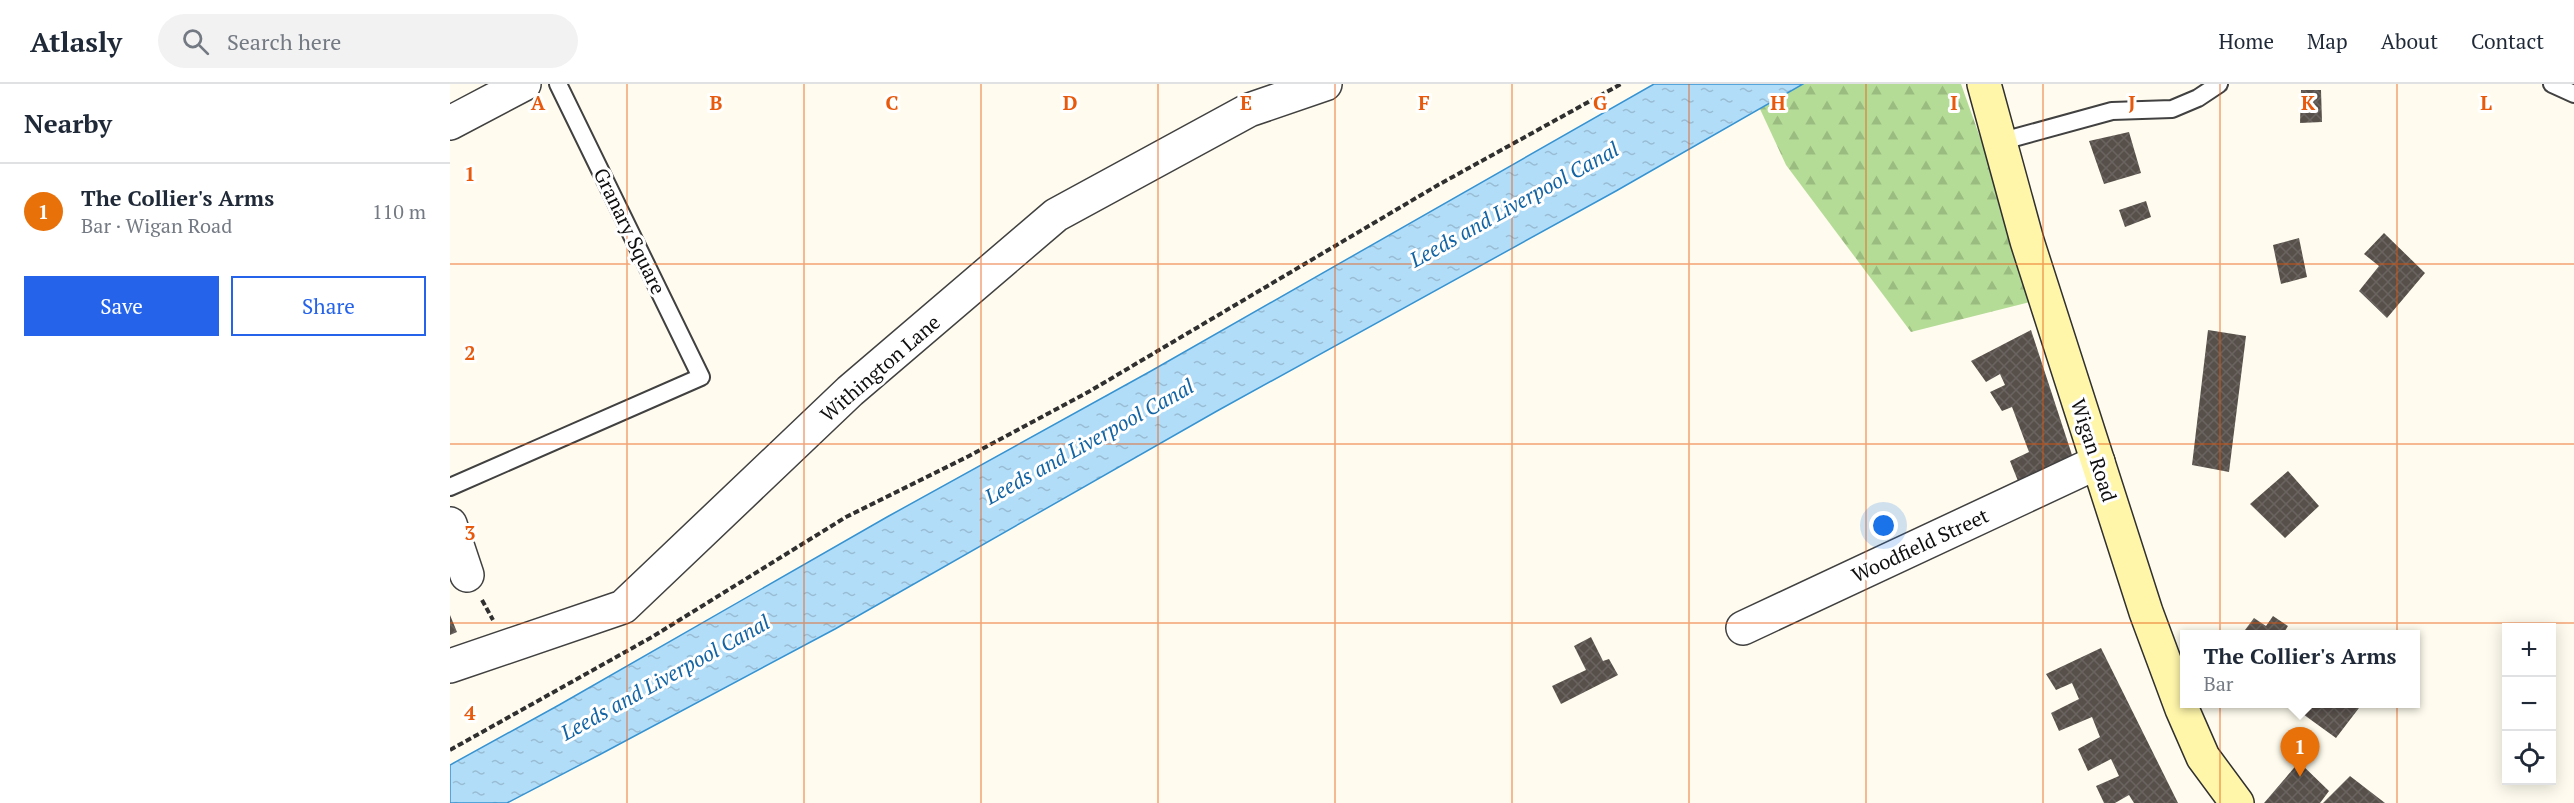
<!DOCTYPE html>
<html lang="en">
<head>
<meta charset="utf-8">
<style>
  :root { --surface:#fff; --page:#f2f2f3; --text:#1f2937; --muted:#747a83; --line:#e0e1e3; --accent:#2563eb }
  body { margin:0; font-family:"PT Serif",serif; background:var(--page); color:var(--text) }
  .controls { position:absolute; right:18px; bottom:18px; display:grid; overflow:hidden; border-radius:0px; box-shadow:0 3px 15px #0003 }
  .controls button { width:54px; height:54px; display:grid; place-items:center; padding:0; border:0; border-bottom:2px solid var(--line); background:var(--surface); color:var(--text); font:30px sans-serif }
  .you { position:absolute; left:1434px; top:442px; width:21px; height:21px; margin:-15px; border:4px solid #fff; border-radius:50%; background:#1a73e8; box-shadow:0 0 0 9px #1a73e833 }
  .badge { display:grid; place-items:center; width:39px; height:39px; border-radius:50%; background:var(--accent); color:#fff; font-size:20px; font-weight:700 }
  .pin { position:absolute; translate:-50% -50px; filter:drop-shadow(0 2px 3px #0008) }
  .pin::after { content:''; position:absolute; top:32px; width:21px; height:18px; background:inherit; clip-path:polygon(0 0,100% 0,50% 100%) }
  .popup { position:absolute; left:1730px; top:546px; width:240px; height:78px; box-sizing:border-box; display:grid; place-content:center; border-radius:0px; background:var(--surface); filter:drop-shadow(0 2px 4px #0005); font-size:20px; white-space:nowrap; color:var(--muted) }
  .popup b { font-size:22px; color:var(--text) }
  .popup::after { content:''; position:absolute; left:50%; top:100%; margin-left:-12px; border:12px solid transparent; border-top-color:var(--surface) }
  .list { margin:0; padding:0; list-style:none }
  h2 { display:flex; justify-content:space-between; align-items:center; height:78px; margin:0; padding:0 24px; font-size:26px }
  h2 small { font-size:20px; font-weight:400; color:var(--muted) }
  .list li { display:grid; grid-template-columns:39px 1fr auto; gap:18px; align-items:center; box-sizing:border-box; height:96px; padding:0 24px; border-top:2px solid var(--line) }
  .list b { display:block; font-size:22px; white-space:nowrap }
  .list p { margin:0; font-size:20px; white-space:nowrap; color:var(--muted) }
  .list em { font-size:20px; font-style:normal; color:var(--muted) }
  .actions { display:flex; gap:12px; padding:18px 24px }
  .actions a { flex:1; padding:14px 0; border:2px solid var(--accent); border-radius:0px; text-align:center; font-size:21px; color:var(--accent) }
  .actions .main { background:var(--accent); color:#fff }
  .icon { flex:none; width:33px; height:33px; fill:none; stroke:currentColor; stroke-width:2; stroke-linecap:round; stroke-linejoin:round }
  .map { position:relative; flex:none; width:2124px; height:719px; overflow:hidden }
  header { display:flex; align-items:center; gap:36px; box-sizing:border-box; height:84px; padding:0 30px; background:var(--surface); border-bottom:2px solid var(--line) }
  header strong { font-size:28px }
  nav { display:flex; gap:33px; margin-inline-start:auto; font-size:21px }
  .search { width:420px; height:54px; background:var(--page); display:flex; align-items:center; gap:15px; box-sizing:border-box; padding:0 21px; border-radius:33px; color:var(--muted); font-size:22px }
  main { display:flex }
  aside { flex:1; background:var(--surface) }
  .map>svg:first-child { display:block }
  .forest { fill:url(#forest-firs) }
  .water { fill:url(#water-ripples); stroke:#3693d2; stroke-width:1.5 }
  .building { fill:url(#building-cross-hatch) }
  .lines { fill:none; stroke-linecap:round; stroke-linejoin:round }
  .service-casing { stroke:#414141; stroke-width:20 }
  .minor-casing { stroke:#414141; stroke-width:36 }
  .secondary-casing { stroke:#303030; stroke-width:36 }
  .path { stroke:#303030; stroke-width:4; stroke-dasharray:6 3; stroke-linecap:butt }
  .service { stroke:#fff; stroke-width:16 }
  .minor { stroke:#fff; stroke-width:33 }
  .secondary { stroke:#fff6aa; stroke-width:33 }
  .grid { fill:none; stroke:#e8590c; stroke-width:1.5; stroke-opacity:0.55 }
  .labels { text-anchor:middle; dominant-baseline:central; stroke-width:6; stroke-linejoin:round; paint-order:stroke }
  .street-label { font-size:20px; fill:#0e0e0e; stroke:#fff }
  .water-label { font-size:21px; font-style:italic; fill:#1364a4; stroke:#fff }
  .grid-label { font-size:20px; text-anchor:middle; font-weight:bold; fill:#e8590c; stroke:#fff; stroke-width:6; stroke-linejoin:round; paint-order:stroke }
</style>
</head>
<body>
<header>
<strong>Atlasly</strong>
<div class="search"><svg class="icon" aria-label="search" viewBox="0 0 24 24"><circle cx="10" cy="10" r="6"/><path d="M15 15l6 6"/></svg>Search here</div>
<nav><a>Home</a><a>Map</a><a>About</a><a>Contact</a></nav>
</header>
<main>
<aside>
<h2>Nearby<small></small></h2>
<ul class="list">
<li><span class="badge" style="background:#e8710a">1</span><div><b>The Collier's Arms</b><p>Bar · Wigan Road</p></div><em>110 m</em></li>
</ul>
<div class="actions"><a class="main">Save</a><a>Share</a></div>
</aside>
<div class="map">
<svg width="2124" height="719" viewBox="0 0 2124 719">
  <defs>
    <pattern id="forest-firs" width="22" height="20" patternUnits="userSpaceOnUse" patternTransform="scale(1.5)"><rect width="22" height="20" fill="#b5dc96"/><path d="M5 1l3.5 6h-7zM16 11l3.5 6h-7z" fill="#9abc80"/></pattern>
    <pattern id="water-ripples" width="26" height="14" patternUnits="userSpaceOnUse" patternTransform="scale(1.5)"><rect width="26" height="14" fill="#b2ddf8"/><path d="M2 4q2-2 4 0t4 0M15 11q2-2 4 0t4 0" fill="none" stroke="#98bcd3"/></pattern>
    <pattern id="building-cross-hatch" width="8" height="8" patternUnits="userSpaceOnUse" patternTransform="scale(1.5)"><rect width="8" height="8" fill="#574f4a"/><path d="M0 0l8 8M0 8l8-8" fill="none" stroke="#6a6460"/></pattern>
  </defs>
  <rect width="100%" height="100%" fill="#fffcef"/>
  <!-- forest -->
  <path class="forest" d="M1353,0H1511L1588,216L1461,248L1336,81L1310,25Z"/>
  <!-- water -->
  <path class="water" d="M1204,0H1353L1166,107L767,327L385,545L149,671L57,719H0V681L109,621L437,433L701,287Z"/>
  <!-- building -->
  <path class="building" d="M1851,6H1871L1872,38L1850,39Z
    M1679,48L1691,89L1654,100L1639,57Z
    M1696,117L1701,133L1675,143L1669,126Z
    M1934,149L1975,189L1937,234L1909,207L1929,182L1914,170Z
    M1849,154L1857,193L1831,200L1823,161Z
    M1581,246L1623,374L1570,402L1560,377L1579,368L1562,323L1552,327L1540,308L1555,301L1550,290L1536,298L1521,277Z
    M1758,246L1796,252L1779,388L1742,381Z
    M1838,387L1869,422L1835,454L1800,420Z
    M0,531L7,548L0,551Z
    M1823,532L1838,542L1833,550H1792L1804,534L1816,542Z
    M1141,553L1153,577L1159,575L1168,591L1111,620L1102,602L1136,586L1124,562Z
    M1651,564L1728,719H1684L1679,711L1665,719H1654L1646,702L1669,692L1661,675L1638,687L1628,665L1650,653L1642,633L1609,647L1601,629L1629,615L1622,599L1606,606L1596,590Z
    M1839,620H1912L1886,654Z
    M1849,678L1879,707L1870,719H1814Z
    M1900,692L1935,719H1873Z"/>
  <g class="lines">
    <!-- service casing -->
    <g class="service-casing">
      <path id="service" d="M2102,0L2124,10
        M1549,58L1662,27L1722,25L1748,14L1769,0
        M0,403L251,293L108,0"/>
    </g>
    <!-- minor casing -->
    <g class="minor-casing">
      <path id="minor" d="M0,39L74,0
        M0,440L17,491
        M1293,544L1648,378
        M0,582L173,523L400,307L606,131L799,26L875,0"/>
    </g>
    <!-- secondary casing -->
    <g class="secondary-casing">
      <path id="secondary" d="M1534,0L1577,157L1696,528L1732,625L1753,673L1787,719"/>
    </g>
    <!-- path -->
    <path class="path" d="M32,516L43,536
      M0,666L202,553L396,433L519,372L640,307L988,101L1171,0"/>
    <!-- service -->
    <use href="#service" class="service"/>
    <!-- minor -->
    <use href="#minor" class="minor"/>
    <!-- secondary -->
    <use href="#secondary" class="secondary"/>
  </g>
  <!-- grid -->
  <path class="grid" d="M177,0V719M354,0V719M531,0V719M708,0V719M885,0V719M1062,0V719M1239,0V719M1416,0V719M1593,0V719M1770,0V719M1947,0V719M0,180H2124M0,360H2124M0,539H2124"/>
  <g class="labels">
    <!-- street labels -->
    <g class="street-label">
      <text transform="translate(180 147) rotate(64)">Granary Square</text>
      <text transform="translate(430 284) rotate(-41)">Withington Lane</text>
      <text transform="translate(1644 366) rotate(72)">Wigan Road</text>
      <text transform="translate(1470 461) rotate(-25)">Woodfield Street</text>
    </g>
    <!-- water labels -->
    <g class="water-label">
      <text transform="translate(1064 120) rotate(-29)">Leeds and Liverpool Canal</text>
      <text transform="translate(639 357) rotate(-29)">Leeds and Liverpool Canal</text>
      <text transform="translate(215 593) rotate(-29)">Leeds and Liverpool Canal</text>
    </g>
  </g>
  <g class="grid-label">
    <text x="88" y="26">A</text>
    <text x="266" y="26">B</text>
    <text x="442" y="26">C</text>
    <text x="620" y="26">D</text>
    <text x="796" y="26">E</text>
    <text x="974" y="26">F</text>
    <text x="1150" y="26">G</text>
    <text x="1328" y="26">H</text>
    <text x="1504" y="26">I</text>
    <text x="1682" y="26">J</text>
    <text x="1858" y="26">K</text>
    <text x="2036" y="26">L</text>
    <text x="20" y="97">1</text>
    <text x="20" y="276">2</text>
    <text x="20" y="456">3</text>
    <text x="20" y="636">4</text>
  </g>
</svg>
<div class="controls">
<button>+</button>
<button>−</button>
<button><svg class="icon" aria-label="locate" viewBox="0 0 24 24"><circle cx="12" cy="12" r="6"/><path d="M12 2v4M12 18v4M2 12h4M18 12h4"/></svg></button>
</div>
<div class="you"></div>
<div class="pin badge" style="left:1850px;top:693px;background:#e8710a">1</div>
<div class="popup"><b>The Collier's Arms</b>Bar</div>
</div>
</main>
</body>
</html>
